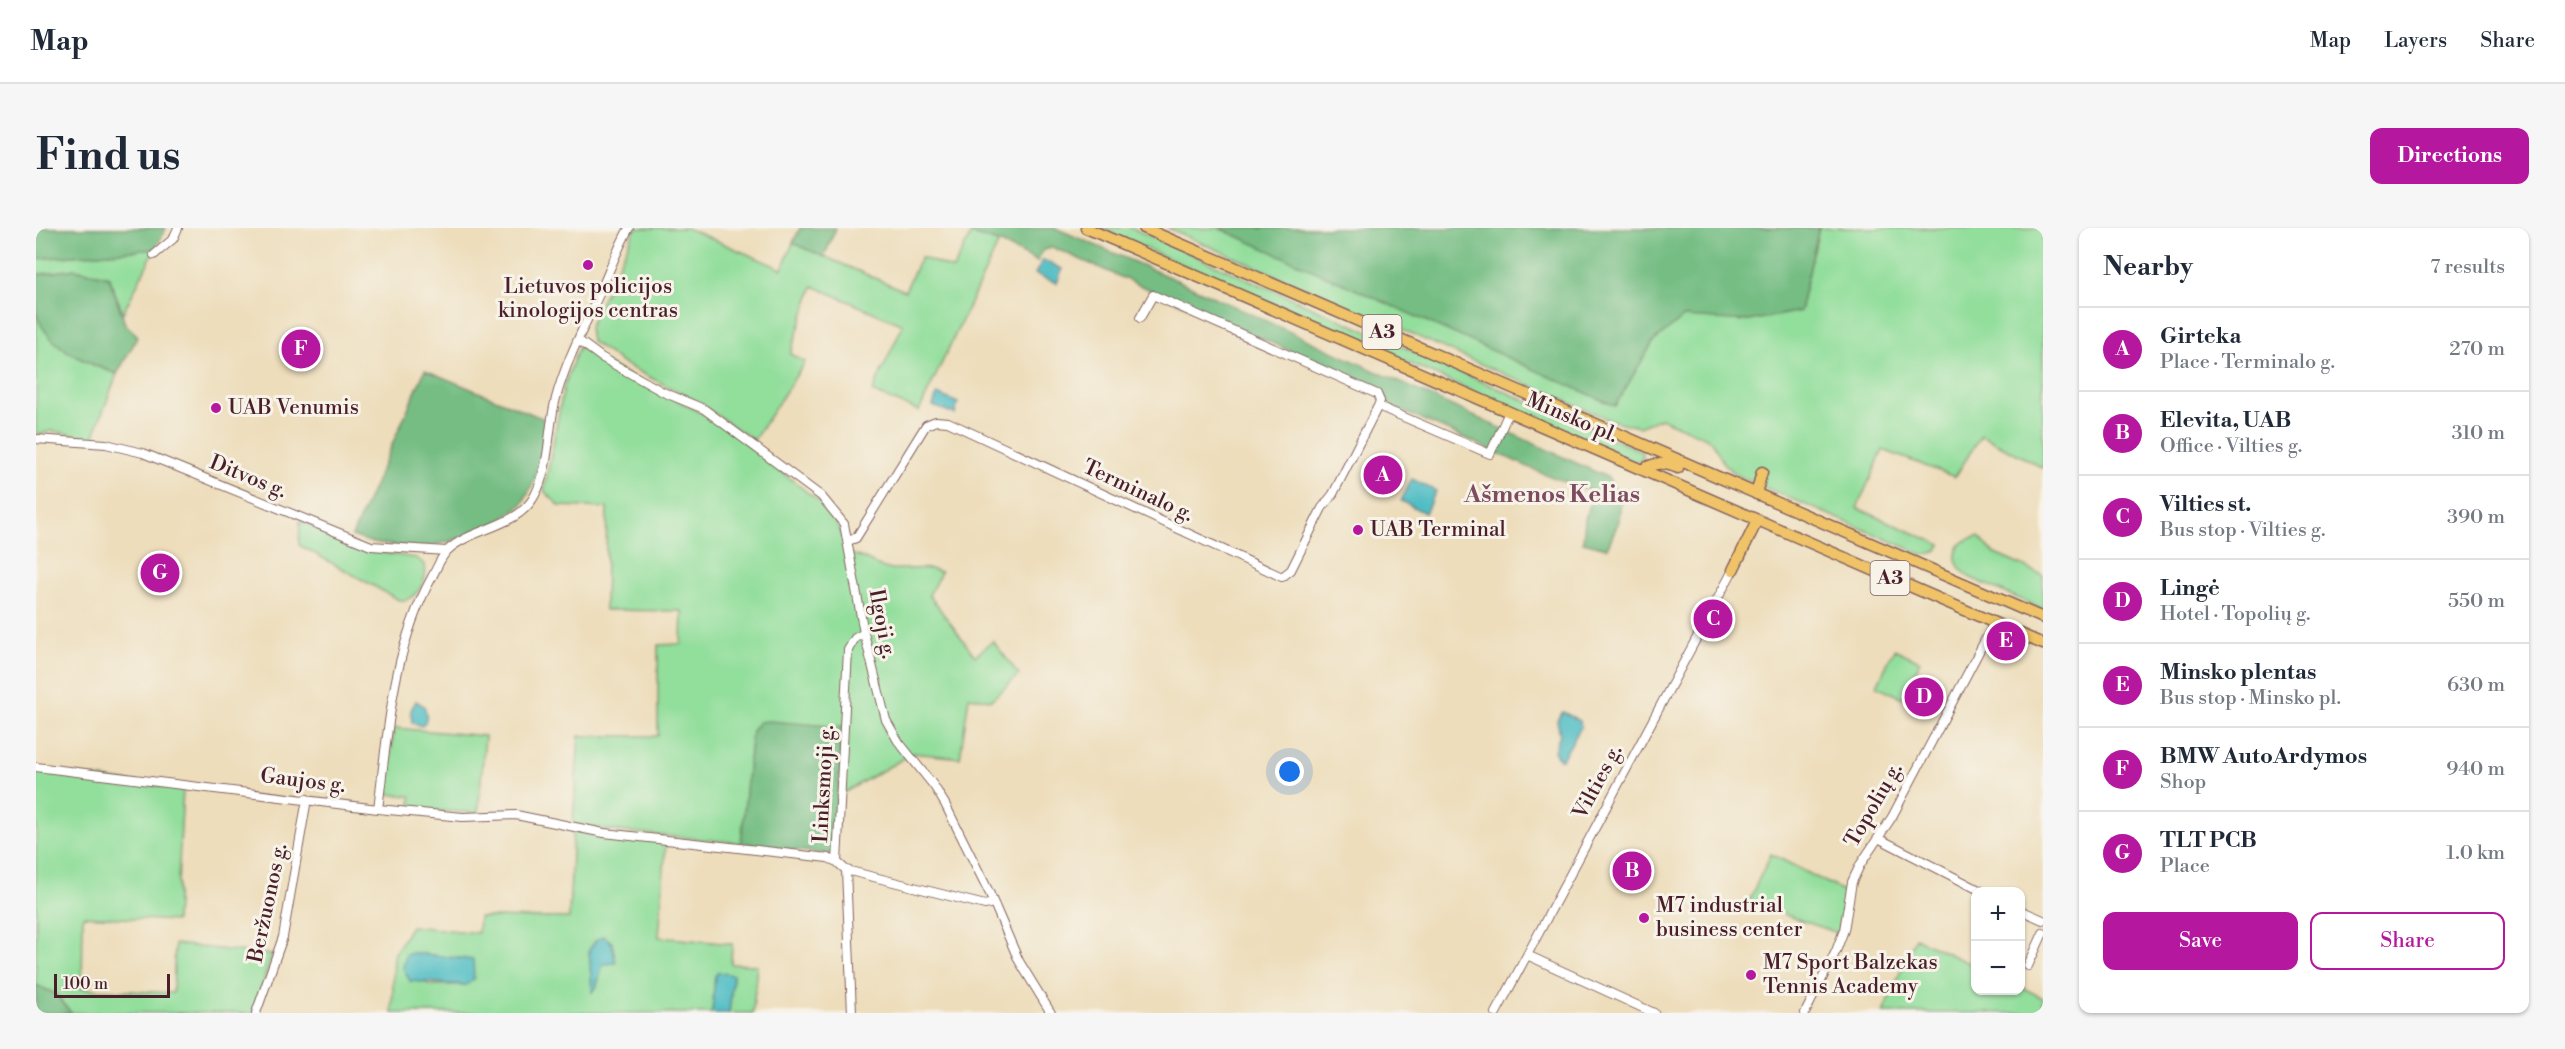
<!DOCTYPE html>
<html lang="en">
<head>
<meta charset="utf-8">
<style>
  :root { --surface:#fff; --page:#f6f6f7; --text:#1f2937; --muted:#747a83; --line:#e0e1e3; --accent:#b5179e }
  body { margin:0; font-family:"Libre Bodoni",serif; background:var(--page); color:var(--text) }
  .controls { position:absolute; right:18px; bottom:18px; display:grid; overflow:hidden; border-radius:12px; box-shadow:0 2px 4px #0004 }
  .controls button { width:54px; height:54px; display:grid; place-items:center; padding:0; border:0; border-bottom:2px solid var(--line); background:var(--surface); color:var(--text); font:30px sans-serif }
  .scale { position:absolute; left:18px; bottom:15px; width:116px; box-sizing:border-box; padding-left:6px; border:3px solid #4a1f2b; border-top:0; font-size:16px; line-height:21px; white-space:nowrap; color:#4a1f2b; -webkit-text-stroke:4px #f7f3e8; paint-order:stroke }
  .you { position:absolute; left:1254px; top:544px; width:21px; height:21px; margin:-15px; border:4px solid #fff; border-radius:50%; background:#1a73e8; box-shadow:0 0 0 9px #1a73e833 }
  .badge { display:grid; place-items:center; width:39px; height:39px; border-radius:50%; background:var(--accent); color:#fff; font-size:20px; font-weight:700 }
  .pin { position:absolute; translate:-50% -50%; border:3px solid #fff; box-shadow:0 2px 6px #0006 }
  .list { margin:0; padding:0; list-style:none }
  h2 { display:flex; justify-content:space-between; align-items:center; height:78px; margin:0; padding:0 24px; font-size:26px }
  h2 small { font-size:20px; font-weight:400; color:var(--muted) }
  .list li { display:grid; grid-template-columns:39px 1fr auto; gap:18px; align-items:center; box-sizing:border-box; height:84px; padding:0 24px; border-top:2px solid var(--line) }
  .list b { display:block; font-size:22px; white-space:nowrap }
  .list p { margin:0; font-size:20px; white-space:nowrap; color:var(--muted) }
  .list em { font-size:20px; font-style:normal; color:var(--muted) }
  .actions { display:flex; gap:12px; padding:18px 24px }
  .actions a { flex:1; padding:14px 0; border:2px solid var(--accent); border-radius:12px; text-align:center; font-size:21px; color:var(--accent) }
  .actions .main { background:var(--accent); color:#fff }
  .map { position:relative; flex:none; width:2007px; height:785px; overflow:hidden; border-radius:12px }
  header { display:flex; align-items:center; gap:36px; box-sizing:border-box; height:84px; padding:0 30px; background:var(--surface); border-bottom:2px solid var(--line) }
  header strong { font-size:28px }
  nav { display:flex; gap:33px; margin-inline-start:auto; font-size:21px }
  .intro { display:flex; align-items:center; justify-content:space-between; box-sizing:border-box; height:144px; padding:0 36px }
  h1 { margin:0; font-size:42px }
  .button { padding:15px 27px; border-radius:12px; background:var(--accent); color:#fff; font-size:21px; font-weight:700 }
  main { display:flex; gap:36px; padding:0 36px }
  aside { flex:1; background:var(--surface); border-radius:12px; box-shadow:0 2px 4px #0004 }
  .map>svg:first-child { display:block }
  .green { fill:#92de9b; stroke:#6e7e63; stroke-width:1.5; fill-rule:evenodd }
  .forest { fill:#75bd83; stroke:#606e57; stroke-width:1.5 }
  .water { fill:#4fbdc4; stroke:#4c6e78; stroke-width:1.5 }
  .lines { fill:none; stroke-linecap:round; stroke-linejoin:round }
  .minor-casing { stroke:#83625d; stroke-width:10 }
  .highway-casing { stroke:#83625d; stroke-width:13 }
  .minor { stroke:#fff; stroke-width:8 }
  .highway { stroke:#f0c369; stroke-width:10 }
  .poi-dot { fill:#b5179e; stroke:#f7f3e8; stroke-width:2 }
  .labels { text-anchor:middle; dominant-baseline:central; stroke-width:6; stroke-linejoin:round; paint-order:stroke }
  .shield { fill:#f7f3e8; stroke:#7e5f64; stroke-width:1.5 }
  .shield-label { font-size:20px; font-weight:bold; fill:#4a1f2b }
  .poi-label { font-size:21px; fill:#4a1f2b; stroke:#f7f3e8; text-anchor:start }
  .street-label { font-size:21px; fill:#4a1f2b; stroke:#f7f3e8 }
  .quarter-label { font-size:24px; font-weight:bold; fill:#7e4c60; stroke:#f7f3e8 }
</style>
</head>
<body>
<header>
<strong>Map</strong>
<nav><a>Map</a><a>Layers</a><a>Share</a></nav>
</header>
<div class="intro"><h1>Find us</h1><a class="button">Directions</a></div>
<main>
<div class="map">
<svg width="2007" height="785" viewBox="0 0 2007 785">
  <rect width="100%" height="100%" fill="#f7f3e8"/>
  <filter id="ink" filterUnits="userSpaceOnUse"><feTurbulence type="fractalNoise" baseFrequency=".0167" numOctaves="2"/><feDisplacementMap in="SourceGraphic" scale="12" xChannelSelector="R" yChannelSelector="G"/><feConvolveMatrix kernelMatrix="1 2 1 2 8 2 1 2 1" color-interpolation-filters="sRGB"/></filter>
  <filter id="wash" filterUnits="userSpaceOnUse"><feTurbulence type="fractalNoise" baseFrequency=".008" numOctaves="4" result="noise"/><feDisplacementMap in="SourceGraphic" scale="24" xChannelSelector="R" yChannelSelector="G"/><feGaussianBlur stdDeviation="1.35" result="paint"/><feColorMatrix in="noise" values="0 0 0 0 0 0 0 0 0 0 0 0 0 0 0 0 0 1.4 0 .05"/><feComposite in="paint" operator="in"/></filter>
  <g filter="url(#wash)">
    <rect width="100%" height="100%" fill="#edddbb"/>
    <!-- green -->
    <path class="green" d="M600,0H651L746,41L757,15L869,63L885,29L917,41L935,6L963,14L883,183L836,164L867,97L777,58L754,126L769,134L718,212L660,173L586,135L555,113L553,99Z
      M1063,0H1095L1605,223L1607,231L1599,234Z
      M1131,0H1183L1578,177L1617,114L1648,88L1712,93L1764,83L1783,0H2007V240L1945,207L1919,249L1847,222L1821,280L1905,317L1899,324L1888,327L1702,248L1688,236L1675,212L1625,190L1603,199L1574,192Z
      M119,21L87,85L73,49L39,41L0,47V31Z
      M0,83C19,123 41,131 81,146L57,210L17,203L0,206Z
      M543,118L566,133L683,194L786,276C800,292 807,306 812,326C827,326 838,339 852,341C871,343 886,337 905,344L893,367L939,428L957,413L983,447L955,472L933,469L924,530L877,525L802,568L723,494L716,503L705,615L571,602L537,595L543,508H622V417L645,416L646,383L569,382L571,280L524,278L508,263L528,158Z
      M264,293L334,323L380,330L389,337C392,352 380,374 363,372L263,317Z
      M1943,309L1959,326L2007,347V381L1933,349C1912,335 1917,310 1943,309Z
      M1858,421L1884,433L1867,470L1841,458Z
      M358,500L449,508L442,585L375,581V568L350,566Z
      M0,541L147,561L140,693L47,688L46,761L137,765L139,716L236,727L217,785H35L20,766L0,757Z
      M537,603L630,614L623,709L696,716L695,736L721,737L717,785H693L697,750L679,748L676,785H356L358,727L375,698L442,705L443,689L533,690ZM568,708L576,715L579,734L567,736L560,760L556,763L557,743ZM376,725L430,731L429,757H393L367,740Z
      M1735,626L1811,665L1802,705L1712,674Z
      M1879,710L1939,738L1940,762H1984L1985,759L2007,770V785H1847Z"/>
    <!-- forest -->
    <path class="forest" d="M0,0H130L119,21L0,31Z
      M764,0H800L788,29L757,15Z
      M936,0H1019L1145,54L1573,250L1585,273L1583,293L1571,320L1547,314L1549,291L1559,264C1488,243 1424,203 1354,179L1352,171L1344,162L1016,19L1006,23L1001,33L963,14L935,6Z
      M1183,0H1783L1764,83L1712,93L1648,89L1617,114L1579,178Z
      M39,41L73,49L89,96L102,108L81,146C52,135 5,118 0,81C0,70 0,58 0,47Z
      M389,142L513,193L499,252L486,276L464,293L415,313L384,320L337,315L316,308Z
      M733,493L806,499L797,627L705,615L716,503L723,494Z
      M0,757L20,766L35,785H0Z"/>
    <!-- water -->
    <path class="water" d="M1007,32L1026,41L1021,55L999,46Z
      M901,166L922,175L919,186L897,178Z
      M1376,251L1400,263L1389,285L1365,273Z
      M380,473L388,478C391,486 392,492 386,498L376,495L375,482Z
      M1527,484L1544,493L1545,499L1526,531H1523L1518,523L1524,507L1521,492Z
      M568,708L576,715L580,735L567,736L560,760L556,764L553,722L560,712Z
      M376,725L437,732L438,751L430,757L374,753L367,740L370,727Z
      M682,744L697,747L693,785H676L679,748Z"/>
  </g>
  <g filter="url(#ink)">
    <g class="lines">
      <!-- minor casing -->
      <g class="minor-casing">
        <path id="minor" d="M118,27L137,11L142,0
          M1104,90L1117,67L1341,166L1344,173L1342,178
          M542,112L565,129L627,164L668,181L785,268L808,296L828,405L850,492L862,513L898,558L909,576L953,664L983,733L1015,785
          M0,211L70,216L107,225L335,318L410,323
          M812,313L820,310L890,197L900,193L912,194L1246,349L1255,342L1286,280L1297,266L1342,178L1454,226L1473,184
          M0,539L342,581L427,589L480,587L568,605L792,630L801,634
          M342,581C352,501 357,420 396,349C401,340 405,328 412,322C437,299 482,300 499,267C515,236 511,203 520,170C530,133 549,97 565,62C574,41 582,20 593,0
          M1842,610L1947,664
          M810,642L949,677L957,675
          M1984,682L2007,692
          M1491,727L1618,785
          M1992,738L2007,705
          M220,785L247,709L271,571
          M816,785L810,642L801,634L812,422L819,410L828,405
          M1460,785L1697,342
          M1769,785L1800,723L1808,702L1816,654L1824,637L1856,589L1958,395"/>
      </g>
      <!-- highway casing -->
      <g class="highway-casing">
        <path id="highway" d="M1050,0L2007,416
          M1108,0L2007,390
          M1606,242C1618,234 1628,234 1642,240
          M1720,266L1726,244
          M1697,342L1721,293"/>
      </g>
      <!-- minor -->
      <use href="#minor" class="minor"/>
      <!-- highway -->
      <use href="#highway" class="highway"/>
    </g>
  </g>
  <!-- markers -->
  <g class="poi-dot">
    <circle cx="552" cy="37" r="6"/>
    <circle cx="180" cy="180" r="6"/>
    <circle cx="1322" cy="302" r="6"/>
    <circle cx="1608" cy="690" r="6"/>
    <circle cx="1715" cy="747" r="6"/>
  </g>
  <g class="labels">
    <!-- shield labels -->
    <g class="shield">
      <rect x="1326.5" y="87" width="39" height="34" rx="4.5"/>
      <rect x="1834.5" y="333" width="39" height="34" rx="4.5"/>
    </g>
    <g class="shield-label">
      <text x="1346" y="104">A3</text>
      <text x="1854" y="350">A3</text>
    </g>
    <!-- poi labels -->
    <g class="poi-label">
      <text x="552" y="59" text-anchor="middle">Lietuvos policijos<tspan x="552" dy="24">kinologijos centras</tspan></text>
      <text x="192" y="180">UAB Venumis</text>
      <text x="1334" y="302">UAB Terminal</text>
      <text x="1620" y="678">M7 industrial<tspan x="1620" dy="24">business center</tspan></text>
      <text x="1727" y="735">M7 Sport Balzekas<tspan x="1727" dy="24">Tennis Academy</tspan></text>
    </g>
    <!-- street labels -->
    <g class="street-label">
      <text transform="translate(1536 190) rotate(23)">Minsko pl.</text>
      <text transform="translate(212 249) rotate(22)">Ditvos g.</text>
      <text transform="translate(1102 263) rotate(25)">Terminalo g.</text>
      <text transform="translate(846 396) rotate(79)">Ilgoji g.</text>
      <text transform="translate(267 553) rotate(7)">Gaujos g.</text>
      <text transform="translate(1562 554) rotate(-62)">Vilties g.</text>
      <text transform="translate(788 556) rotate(-87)">Linksmoji g.</text>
      <text transform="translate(1838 577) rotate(-60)">Topolių g.</text>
      <text transform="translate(232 675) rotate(-78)">Beržuonos g.</text>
    </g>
    <!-- quarter labels -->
    <g class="quarter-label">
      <text x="1516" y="267">Ašmenos Kelias</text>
    </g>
  </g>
</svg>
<div class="controls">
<button>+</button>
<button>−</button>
</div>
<div class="scale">100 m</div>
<div class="you"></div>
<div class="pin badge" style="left:1347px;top:247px">A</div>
<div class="pin badge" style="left:1596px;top:643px">B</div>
<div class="pin badge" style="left:1677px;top:391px">C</div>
<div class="pin badge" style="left:1888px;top:469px">D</div>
<div class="pin badge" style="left:1970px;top:413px">E</div>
<div class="pin badge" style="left:265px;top:121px">F</div>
<div class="pin badge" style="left:124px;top:345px">G</div>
</div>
<aside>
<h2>Nearby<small>7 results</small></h2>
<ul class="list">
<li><span class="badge">A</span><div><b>Girteka</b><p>Place · Terminalo g.</p></div><em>270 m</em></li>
<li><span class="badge">B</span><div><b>Elevita, UAB</b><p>Office · Vilties g.</p></div><em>310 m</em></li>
<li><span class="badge">C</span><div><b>Vilties st.</b><p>Bus stop · Vilties g.</p></div><em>390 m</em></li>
<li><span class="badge">D</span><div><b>Lingė</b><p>Hotel · Topolių g.</p></div><em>550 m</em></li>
<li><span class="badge">E</span><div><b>Minsko plentas</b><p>Bus stop · Minsko pl.</p></div><em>630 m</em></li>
<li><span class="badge">F</span><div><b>BMW AutoArdymos</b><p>Shop</p></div><em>940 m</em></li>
<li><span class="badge">G</span><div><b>TLT PCB</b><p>Place</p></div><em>1.0 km</em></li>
</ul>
<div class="actions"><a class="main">Save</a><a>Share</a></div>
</aside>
</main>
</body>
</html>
